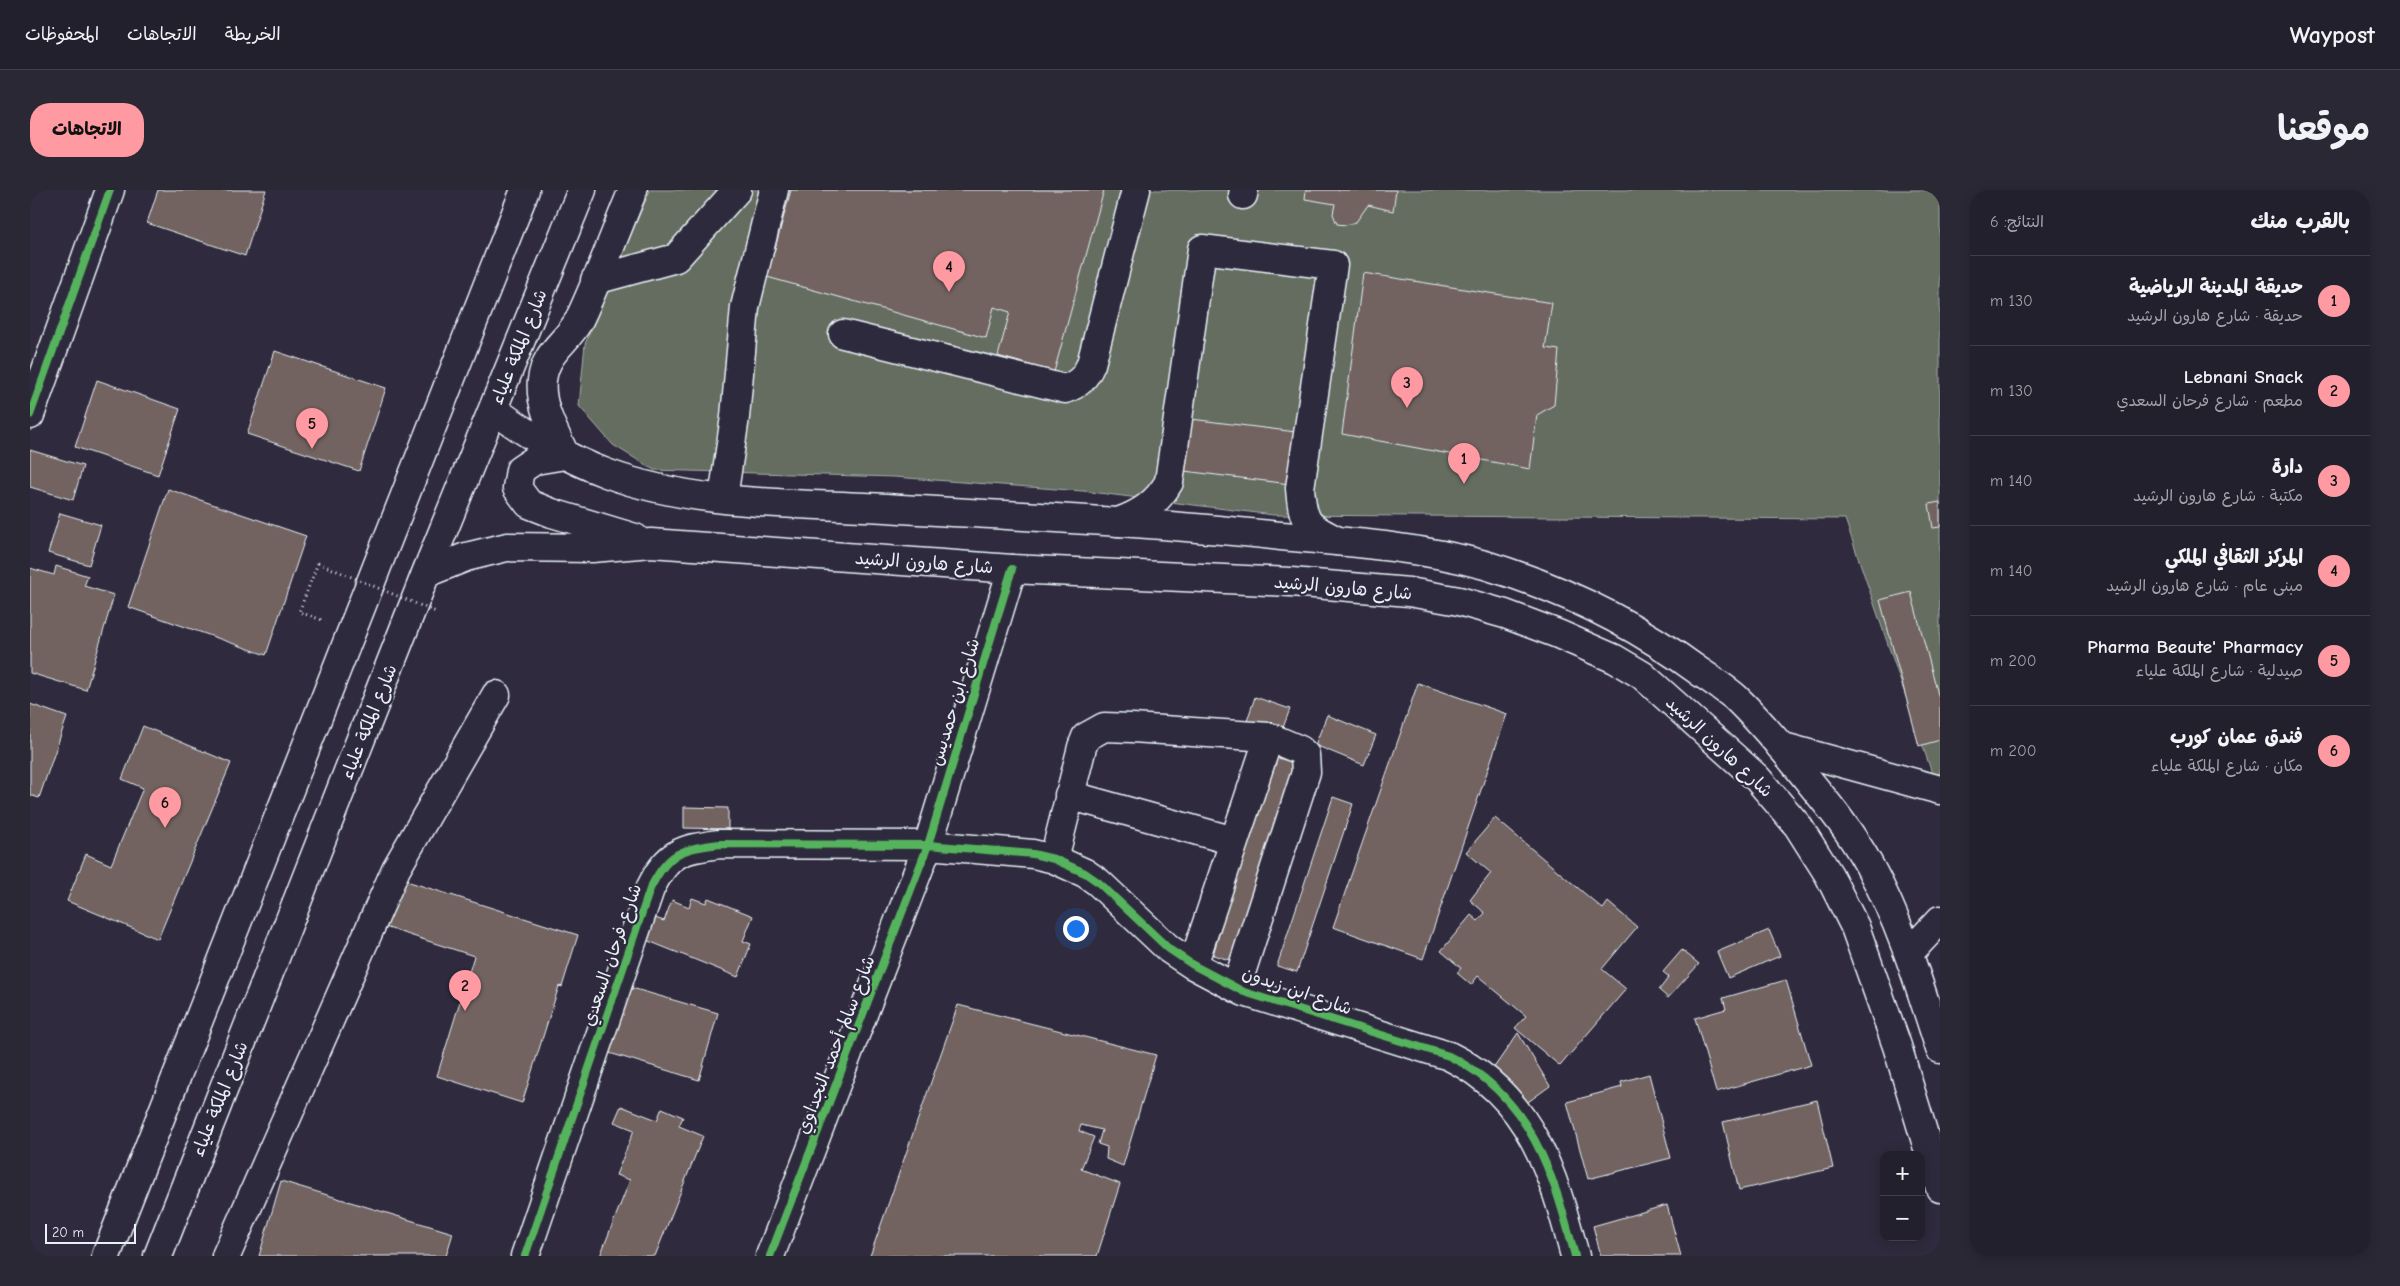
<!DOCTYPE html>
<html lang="ar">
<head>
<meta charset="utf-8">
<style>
  :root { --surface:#23202e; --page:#2b2836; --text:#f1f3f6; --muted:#a3a3aa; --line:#403e4a; --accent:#ff9aa2 }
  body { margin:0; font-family:"Comic Neue","Playpen Sans Arabic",sans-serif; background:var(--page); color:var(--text); direction:rtl }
  .controls { position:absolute; right:15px; bottom:15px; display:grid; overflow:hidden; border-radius:10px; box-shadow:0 2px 12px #0003 }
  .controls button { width:45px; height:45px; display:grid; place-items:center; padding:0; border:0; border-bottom:1px solid var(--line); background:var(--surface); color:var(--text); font:25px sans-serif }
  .scale { position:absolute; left:15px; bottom:12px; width:91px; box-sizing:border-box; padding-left:5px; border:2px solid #e8f1f8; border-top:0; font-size:14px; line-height:18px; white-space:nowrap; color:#e8f1f8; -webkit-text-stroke:4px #2f2a3d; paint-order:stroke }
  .you { position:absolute; left:1045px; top:738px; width:18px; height:18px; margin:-12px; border:4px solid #fff; border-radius:50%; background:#1a73e8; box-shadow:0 0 0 8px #1a73e833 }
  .badge { display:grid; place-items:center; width:32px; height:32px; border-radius:50%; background:var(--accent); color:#111; font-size:16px; font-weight:700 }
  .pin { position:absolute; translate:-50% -41px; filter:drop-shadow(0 1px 2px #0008) }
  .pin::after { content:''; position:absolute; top:26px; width:18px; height:15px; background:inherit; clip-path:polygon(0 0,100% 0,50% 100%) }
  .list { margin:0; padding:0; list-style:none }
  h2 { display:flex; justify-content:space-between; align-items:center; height:65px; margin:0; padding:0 20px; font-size:21px }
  h2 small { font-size:16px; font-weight:400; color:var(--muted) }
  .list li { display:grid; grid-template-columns:32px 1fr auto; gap:15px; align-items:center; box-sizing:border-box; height:90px; padding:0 20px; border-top:1px solid var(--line) }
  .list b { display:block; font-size:19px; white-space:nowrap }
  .list p { margin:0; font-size:16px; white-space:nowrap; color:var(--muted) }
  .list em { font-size:16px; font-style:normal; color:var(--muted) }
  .map { position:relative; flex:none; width:1910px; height:1066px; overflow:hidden; direction:ltr; border-radius:20px }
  header { display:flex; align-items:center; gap:30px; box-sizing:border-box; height:70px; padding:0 25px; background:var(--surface); border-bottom:1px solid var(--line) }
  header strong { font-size:24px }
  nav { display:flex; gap:28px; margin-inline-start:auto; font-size:18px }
  .intro { display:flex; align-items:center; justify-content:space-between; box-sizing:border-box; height:120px; padding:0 30px }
  h1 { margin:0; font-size:35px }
  .button { padding:12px 22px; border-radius:20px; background:var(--accent); color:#111; font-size:18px; font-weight:700 }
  main { display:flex; gap:30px; padding:0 30px }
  aside { flex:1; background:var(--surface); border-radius:20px; box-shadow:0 2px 12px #0003 }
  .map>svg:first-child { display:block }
  .green { fill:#656d61; stroke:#a6afac }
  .building { fill:#726460; stroke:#e8f1f8 }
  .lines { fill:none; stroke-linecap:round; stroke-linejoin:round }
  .minor-casing { stroke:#e8f1f8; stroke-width:31 }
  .major-casing { stroke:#e8f1f8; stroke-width:31 }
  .path { stroke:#e8f1f8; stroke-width:3; stroke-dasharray:1 4; stroke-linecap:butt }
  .minor { stroke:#2f2a3d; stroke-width:28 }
  .major { stroke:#2f2a3d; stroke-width:28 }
  .path-bridge { stroke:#e8f1f8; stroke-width:3; stroke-dasharray:1 4; stroke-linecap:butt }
  .cycleway-casing { stroke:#2f2a3d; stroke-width:11 }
  .cycleway { stroke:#56b35d; stroke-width:8 }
  .labels { text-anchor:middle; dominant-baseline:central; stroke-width:4.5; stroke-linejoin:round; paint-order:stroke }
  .street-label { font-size:18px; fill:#e8f1f8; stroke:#2f2a3d }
</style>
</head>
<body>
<header>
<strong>Waypost</strong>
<nav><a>الخريطة</a><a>الاتجاهات</a><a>المحفوظات</a></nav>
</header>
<div class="intro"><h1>موقعنا</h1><a class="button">الاتجاهات</a></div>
<main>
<aside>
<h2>بالقرب منك<small>النتائج: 6</small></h2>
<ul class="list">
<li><span class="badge">1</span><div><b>حديقة المدينة الرياضية</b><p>حديقة · شارع هارون الرشيد</p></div><em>130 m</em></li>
<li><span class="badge">2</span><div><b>Lebnani Snack</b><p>مطعم · شارع فرحان السعدي</p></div><em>130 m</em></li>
<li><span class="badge">3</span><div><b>دارة</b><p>مكتبة · شارع هارون الرشيد</p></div><em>140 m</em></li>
<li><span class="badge">4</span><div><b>المركز الثقافي الملكي</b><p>مبنى عام · شارع هارون الرشيد</p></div><em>140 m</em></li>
<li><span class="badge">5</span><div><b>Pharma Beaute' Pharmacy</b><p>صيدلية · شارع الملكة علياء</p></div><em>200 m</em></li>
<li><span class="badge">6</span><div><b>فندق عمان كورب</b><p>مكان · شارع الملكة علياء</p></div><em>200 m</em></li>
</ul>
</aside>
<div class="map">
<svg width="1910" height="1066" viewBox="0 0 1910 1066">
  <rect width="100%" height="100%" fill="#2f2a3d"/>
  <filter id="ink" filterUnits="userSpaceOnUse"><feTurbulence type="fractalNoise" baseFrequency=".02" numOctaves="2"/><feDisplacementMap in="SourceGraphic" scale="10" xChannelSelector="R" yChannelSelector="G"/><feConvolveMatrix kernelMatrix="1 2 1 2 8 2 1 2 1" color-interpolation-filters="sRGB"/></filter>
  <g filter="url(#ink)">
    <!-- green -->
    <path class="green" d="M620,0H1910V584L1902,583L1815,329L1243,325L1053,301L864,287L624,280L583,255L549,216L555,154Z"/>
    <!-- building -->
    <path class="building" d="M128,0H236L215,66L117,33Z
      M761,0H1074L1024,182L968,166L980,122L964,117L956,148L737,87Z
      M1276,0H1366L1363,21L1338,15L1326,32L1316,35L1307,34L1303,24L1305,14L1275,9Z
      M1333,83L1522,113L1515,158L1529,160L1524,215L1507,225L1500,279L1312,244Z
      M245,161L356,198L329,281L217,244Z
      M67,190L150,219L128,285L45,257Z
      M1161,229L1266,242L1260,294L1154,281Z
      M0,260L53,276L43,310L0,297Z
      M138,299L276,346L236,465L98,417Z
      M1910,312V337L1903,338L1899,314Z
      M30,323L71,335L59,375L18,363Z
      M26,376L58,386L54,396L84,405L56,500L0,483V378L24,385Z
      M1881,402L1910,512V550L1889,556L1850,410Z
      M1388,493L1477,524L1393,769L1303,737Z
      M1225,507L1260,519L1251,543L1217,531Z
      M0,514L37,527L9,608L0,605Z
      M1297,525L1346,545L1334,575L1285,555Z
      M113,536L201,573L128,749L37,711L56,664L81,675L113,598L92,589Z
      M1241,566L1265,573L1206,772L1183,765Z
      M1303,607L1323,614L1267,782L1247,776Z
      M654,617L698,618V639L654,638Z
      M1465,628L1573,719L1578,712L1607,737L1572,779L1596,799L1530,876L1485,838L1496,826L1448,786L1441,795L1427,783L1431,778L1411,761L1441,725L1448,731L1455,723L1440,710L1461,683L1436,662Z
      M370,689L548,745L532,797L529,796L492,913L407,886L444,766L355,737Z
      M662,708L676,713L678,708L723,726L713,751L721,754L708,787L616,750L625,728L634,731L642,710L659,717Z
      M1739,740L1750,766L1698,788L1687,762Z
      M1652,760L1669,774L1638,808L1629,800L1639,787L1633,782Z
      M1756,790L1781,875L1686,902L1665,828L1696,819L1693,808Z
      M595,796L688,823L669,890L576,862Z
      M928,815L1126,865L1093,976L1076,969L1077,957L1068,954L1072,940L1051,935L1049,941L1064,947L1051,979L1090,994L1067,1066H840Z
      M1488,843L1520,896L1491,917L1463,879Z
      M1619,884L1641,968L1558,989L1537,912L1592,897L1591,892Z
      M1787,910L1803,978L1709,1000L1693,932Z
      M591,916L627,930L632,918L653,927L649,936L673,946L625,1066H570L600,990L586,985L604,940L584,932Z
      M251,991L423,1043L416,1066H229Z
      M1637,1015L1651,1066H1571L1563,1036Z"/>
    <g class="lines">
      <!-- minor casing -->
      <g class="minor-casing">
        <path id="minor" d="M1213,5L1214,0
          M565,90L646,68L707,0
          M813,144L1035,199C1049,194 1055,188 1061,174L1106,0
          M0,225L80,0
          M535,265C525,243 509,216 512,190C516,160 537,153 549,130C569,88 585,43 603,0
          M693,308L705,227L715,117L744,0
          M1088,332C1111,324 1127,313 1139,292L1172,59L1303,75L1270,298C1273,334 1277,336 1308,351
          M1750,556L1910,600
          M1039,605L1204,651
          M1024,669L1052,557L1056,547L1074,537L1102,538L1239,547L1270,560L1275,565L1276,582L1206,798
          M1879,763L1910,730
          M1163,775L1239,547
          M196,1066L366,679L466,505
          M495,1066L620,699C638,662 651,659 690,654L898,655L1003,664L1024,669L1055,683L1068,692L1139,759L1163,775L1214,802L1419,866C1501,906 1523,983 1545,1066
          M740,1066L898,655L982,379"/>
      </g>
      <!-- major casing -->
      <g class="major-casing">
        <path id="major" d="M464,220C499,245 535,268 576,283C664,316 764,313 856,318C988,326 1120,332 1251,346C1319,352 1390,357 1455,375C1532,398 1606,435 1670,482C1682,490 1694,498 1705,507C1732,533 1756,562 1779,591C1801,618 1822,644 1839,675C1871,733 1890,797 1910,859
          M535,265L505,270L490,280L487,298L499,314L522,323L605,348
          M396,383L436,367L477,357L562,358L621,353L982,379L1261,392L1379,402L1429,411L1475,424L1528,444L1585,469L1612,485L1727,588L1768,636L1799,685L1825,737L1867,856L1910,998
          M76,1066L495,0
          M128,1066L396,383L552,0"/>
      </g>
      <!-- path -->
      <path class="path" d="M288,373L269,422L295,431"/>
      <!-- minor -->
      <use href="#minor" class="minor"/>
      <!-- major -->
      <use href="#major" class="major"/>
      <!-- path-bridge -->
      <path class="path-bridge" d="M288,373L406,422"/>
      <!-- cycleway casing -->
      <g class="cycleway-casing">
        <path id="cycleway" d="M0,225L80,0
          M495,1066L620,699C638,662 651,659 690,654L898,655L1003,664L1024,669L1055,683L1068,692L1139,759L1163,775L1214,802L1419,866C1501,906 1523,983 1545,1066
          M740,1066L898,655L982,379"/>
      </g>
      <!-- cycleway -->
      <use href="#cycleway" class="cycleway"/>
    </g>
  </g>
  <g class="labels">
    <!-- street labels -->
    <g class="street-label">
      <text transform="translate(489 157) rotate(-68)">شارع الملكة علياء</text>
      <text transform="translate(894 373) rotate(4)">شارع هارون الرشيد</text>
      <text transform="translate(1313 398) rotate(5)">شارع هارون الرشيد</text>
      <text transform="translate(925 512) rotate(-73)">شارع ابن حمديس</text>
      <text transform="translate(339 532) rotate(-68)">شارع الملكة علياء</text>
      <text transform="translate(1689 557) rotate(43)">شارع هارون الرشيد</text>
      <text transform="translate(582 765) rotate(-71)">شارع فرحان السعدي</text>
      <text transform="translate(1267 801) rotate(19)">شارع ابن زيدون</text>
      <text transform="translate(806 855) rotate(-69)">شارع سالم أحمد النجداوي</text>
      <text transform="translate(190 909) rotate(-68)">شارع الملكة علياء</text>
    </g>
  </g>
</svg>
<div class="controls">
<button>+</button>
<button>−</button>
</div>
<div class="scale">20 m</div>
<div class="you"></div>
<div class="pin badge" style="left:1434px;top:294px">1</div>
<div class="pin badge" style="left:435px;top:821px">2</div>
<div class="pin badge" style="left:1377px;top:218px">3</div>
<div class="pin badge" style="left:919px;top:102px">4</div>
<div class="pin badge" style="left:282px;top:259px">5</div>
<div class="pin badge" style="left:135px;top:638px">6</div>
</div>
</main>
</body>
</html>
